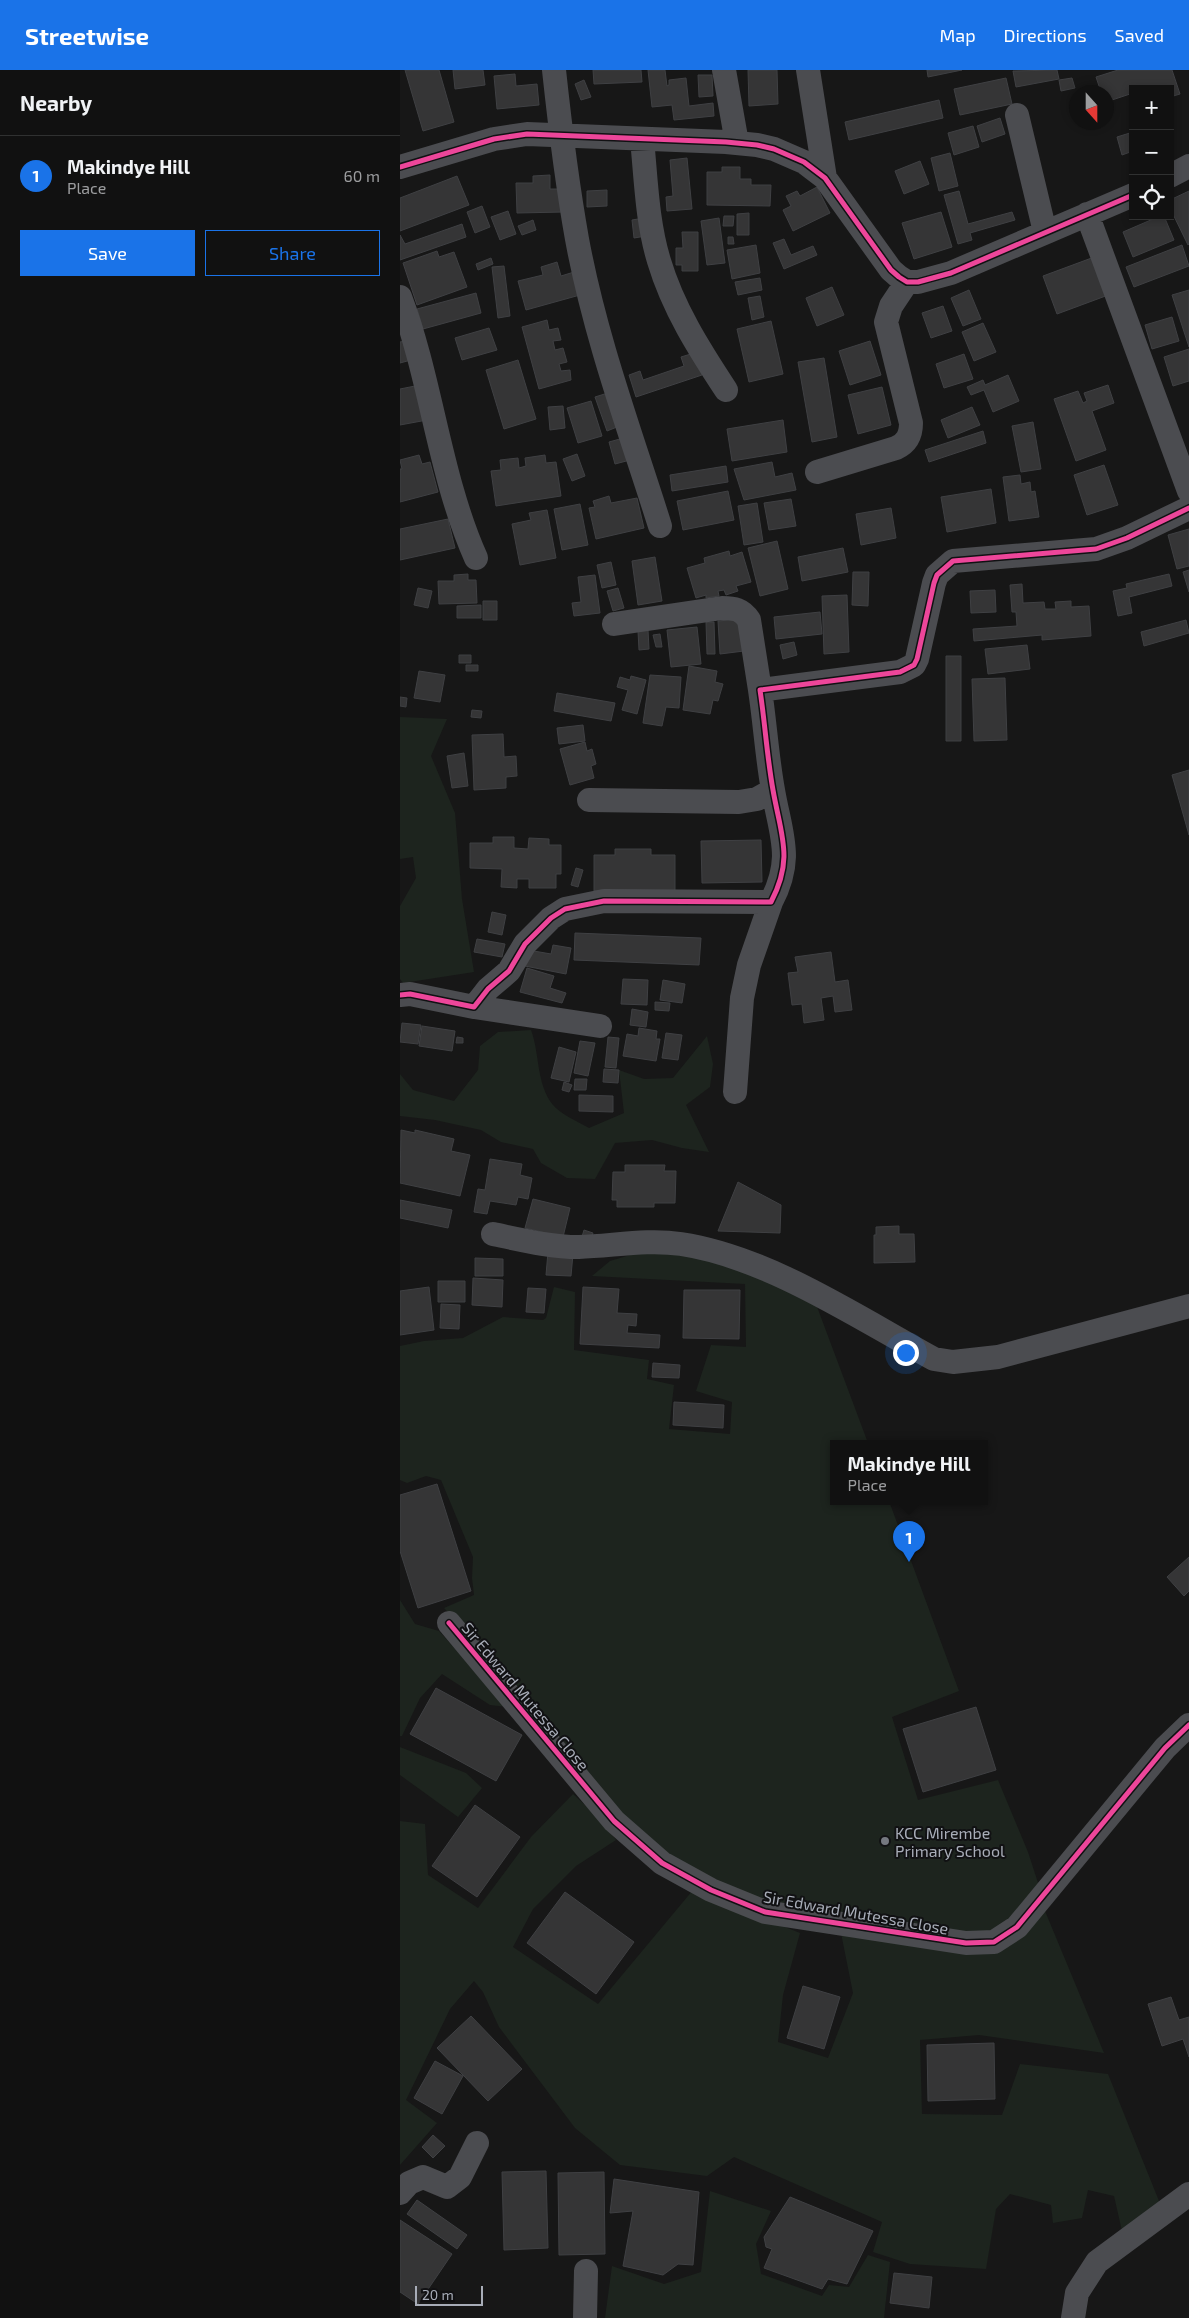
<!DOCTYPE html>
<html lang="en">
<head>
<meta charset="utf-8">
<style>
  :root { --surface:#111; --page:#1e1f1f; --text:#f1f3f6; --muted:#9c9d9f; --line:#303131; --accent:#1a73e8 }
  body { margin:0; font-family:"Exo 2",sans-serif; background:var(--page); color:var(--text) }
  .controls { position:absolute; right:15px; top:15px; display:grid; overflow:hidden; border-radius:0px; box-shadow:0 2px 8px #0003 }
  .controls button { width:45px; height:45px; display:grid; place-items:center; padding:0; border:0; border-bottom:1px solid var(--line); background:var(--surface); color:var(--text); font:25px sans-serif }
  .compass { position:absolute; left:669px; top:15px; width:45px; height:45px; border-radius:50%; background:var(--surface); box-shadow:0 2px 8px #0003; rotate:159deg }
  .scale { position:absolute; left:15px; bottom:12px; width:68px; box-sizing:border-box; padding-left:5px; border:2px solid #a8adb8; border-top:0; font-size:14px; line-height:18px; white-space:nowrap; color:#a8adb8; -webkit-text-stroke:4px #111113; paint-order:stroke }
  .you { position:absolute; left:505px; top:1282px; width:18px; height:18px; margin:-12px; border:4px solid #fff; border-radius:50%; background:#1a73e8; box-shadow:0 0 0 8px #1a73e833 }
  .badge { display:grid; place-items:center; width:32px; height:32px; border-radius:50%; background:var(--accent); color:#fff; font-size:16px; font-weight:700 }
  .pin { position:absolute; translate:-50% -41px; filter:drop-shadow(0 1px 2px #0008) }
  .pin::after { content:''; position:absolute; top:26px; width:18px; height:15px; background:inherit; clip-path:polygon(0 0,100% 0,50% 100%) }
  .popup { position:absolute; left:430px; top:1370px; width:158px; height:65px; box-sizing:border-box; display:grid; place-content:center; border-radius:0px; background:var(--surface); filter:drop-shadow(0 1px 4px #0005); font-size:16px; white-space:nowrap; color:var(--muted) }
  .popup b { font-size:19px; color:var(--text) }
  .popup::after { content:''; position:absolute; left:50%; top:100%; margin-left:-10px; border:10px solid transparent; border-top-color:var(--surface) }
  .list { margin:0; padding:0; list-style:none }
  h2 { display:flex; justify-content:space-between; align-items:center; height:65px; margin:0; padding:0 20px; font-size:21px }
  h2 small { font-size:16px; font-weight:400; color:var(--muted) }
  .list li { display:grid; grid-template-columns:32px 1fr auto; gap:15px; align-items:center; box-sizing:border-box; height:80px; padding:0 20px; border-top:1px solid var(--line) }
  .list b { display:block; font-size:19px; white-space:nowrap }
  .list p { margin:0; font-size:16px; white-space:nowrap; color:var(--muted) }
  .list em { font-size:16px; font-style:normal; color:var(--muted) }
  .actions { display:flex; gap:10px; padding:15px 20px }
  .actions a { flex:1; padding:11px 0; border:1px solid var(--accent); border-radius:0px; text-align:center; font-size:18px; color:var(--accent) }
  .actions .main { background:var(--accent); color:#fff }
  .icon { flex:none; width:28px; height:28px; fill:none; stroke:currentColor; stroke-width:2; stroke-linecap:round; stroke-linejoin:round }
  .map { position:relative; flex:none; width:789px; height:2248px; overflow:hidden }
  header { display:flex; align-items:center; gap:30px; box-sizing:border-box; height:70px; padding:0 25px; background:var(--accent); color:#fff }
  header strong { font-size:24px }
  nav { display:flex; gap:28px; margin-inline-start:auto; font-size:18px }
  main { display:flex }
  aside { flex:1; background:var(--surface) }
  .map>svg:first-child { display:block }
  .green { fill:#1d241e }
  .building { fill:#353536; stroke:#3f4043 }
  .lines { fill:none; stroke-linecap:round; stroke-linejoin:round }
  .minor { stroke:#4b4c50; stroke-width:24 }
  .cycleway-casing { stroke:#111113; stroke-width:8 }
  .cycleway { stroke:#ed469a; stroke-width:5 }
  .poi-dot { fill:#757880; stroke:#111113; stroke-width:2 }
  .labels { text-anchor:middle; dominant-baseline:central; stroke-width:4; stroke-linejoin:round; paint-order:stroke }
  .street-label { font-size:16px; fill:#a8adb8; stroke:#111113 }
  .poi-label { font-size:16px; fill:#a8adb8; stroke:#111113; text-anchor:start }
</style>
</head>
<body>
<header>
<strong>Streetwise</strong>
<nav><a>Map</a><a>Directions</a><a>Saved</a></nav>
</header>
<main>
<aside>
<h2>Nearby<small></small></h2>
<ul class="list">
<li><span class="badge">1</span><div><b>Makindye Hill</b><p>Place</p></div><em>60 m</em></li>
</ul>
<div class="actions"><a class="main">Save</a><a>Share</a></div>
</aside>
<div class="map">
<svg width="789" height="2248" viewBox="0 0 789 2248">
  <rect width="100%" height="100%" fill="#171717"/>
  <!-- green -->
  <path class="green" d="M0,647L47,649L31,686L55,743L62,829L74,902L3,913L0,909V836L16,808L13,787L0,789Z
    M131,960C140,984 136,1014 153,1035C160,1044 179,1052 189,1058L224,1043L219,1000L244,1009L273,1008L307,966L313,994L310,1017L286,1035L309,1082L282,1078L252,1070L215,1073L195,1109L167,1108L141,1093L133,1079L101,1072L81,1060L35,1050L0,1046V1004L13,1020L54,1031L78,1000L80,976L98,962Z
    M247,1180L320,1191L416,1234L468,1373H434V1431H489L559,1621L492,1647L518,1730L598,1710L628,1782L641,1822L593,1863L569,1867L399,1842L314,1815L232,1760L73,1569L44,1538L74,1525L72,1508L73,1487L41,1410L26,1406L7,1413L0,1410V1276L24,1271L63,1268L103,1247L143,1250L146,1248L154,1217L175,1222L174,1280L249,1290L247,1309L274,1315L269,1359L330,1364L332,1332L296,1321L311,1275L346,1277L345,1214L192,1206L210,1191Z
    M0,1530L15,1554L39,1561L107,1637L90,1635L42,1604L20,1628L2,1666H0Z
    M0,1677L66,1703L82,1718L58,1747L0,1705Z
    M173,1724L196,1745L216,1770L176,1796L133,1839L113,1877L198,1934L293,1820L400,1863L383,1925L378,1972L428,1988L453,1923L441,1863L563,1880L610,1876L645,1841L704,1983L579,1965L520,1970L522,2044L602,2045L620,1994L708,2004L761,2136L722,2161L714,2126L688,2120L682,2148L653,2153L651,2135L610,2124L596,2139L586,2199L510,2194L473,2182L482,2152L334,2087L307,2106L220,2095L175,2058L99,1957L83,1922L74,1911L50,1939L6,2030L37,2053L0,2095V1751L25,1754L28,1805L78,1838L131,1767Z
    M310,2121L371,2141L356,2174L361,2204L422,2226L429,2215L449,2217L468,2185L490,2192L484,2248H205L212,2196L264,2214L301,2202Z"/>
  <!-- building -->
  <path class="building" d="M5,0H39L54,52L23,61Z
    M53,0H83L85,15L55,19Z
    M193,0H241L242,12L194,14Z
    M248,0H265L267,16L269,15V10L286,8L289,36L313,33L314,46L274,50L272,35L252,37Z
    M348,0H377L378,34L349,36Z
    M527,0H562L528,7Z
    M657,0L659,9L616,17L613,1Z
    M718,0H772L780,24L770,27V19H756L755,16L746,19H733V23L706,32V22H701L696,7Z
    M115,4L116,16L137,14L139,35L97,39L94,6Z
    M298,5H312L313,26L299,27Z
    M606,8L612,34L560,45L554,19Z
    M672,8L675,18L661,21L659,10Z
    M184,10L191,27L181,30L175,14Z
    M539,30L543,48L449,70L445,52Z
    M600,48L605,64L582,72L577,56Z
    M573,56L579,77L554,85L548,63Z
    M733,62V81L722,85L717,67Z
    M550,83L558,116L539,121L531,88Z
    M287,88L292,139L267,141L266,127L273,126L270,90Z
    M520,91L529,114L504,124L495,101Z
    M322,97H340V109H351V115H371L370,136L307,135V102H322Z
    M150,105V119H164V142L117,143L116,113H133V106Z
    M57,106L69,135L0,161V128Z
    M417,117L430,143L393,161L383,140L391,136L386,126L397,121L400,126Z
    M207,120V136L187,137V121Z
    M559,121L568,154L612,142L615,150L570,163L572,170L558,174L544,125Z
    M789,121V174L788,175L770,138V130Z
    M82,136L90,157L75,163L67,142Z
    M108,141L116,164L100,170L91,147Z
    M541,142L552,177L514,189L502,153Z
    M349,143V165H337V144Z
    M324,146H334L333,156H323Z
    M760,146H764L774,170L733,187L723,162Z
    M244,148L246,166L234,168L232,150Z
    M319,148L325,193L307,195L301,151Z
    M133,150L136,160L122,165L118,156Z
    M62,154L66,167L0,190V165L5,174Z
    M282,162H298V201H282V195H276V178H283Z
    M328,167H333L334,174H328Z
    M384,169L391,185L413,176L417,185L384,199L373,173Z
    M356,175L360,203L332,209L327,180Z
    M782,175L789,196L734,217L726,197Z
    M37,181L39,187L54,182L67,217L17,235L3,193Z
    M697,186L711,224L657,244L643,206Z
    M91,188L93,194L78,200L76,194Z
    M157,192L161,206L174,202L180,225L126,240L118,211L143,205L141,197Z
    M104,196L110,246L98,248L92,197Z
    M360,208L362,220L338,225L335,212Z
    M432,217L444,245L417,256L406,228Z
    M569,220L581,249L563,256L551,228Z
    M789,220V277L772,225Z
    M76,223L81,243L23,259L17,239Z
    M360,226L364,247L352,250L348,228Z
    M543,236L552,261L531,268L522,243Z
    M772,247L779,271L752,279L745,255Z
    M147,250L149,260L158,258L161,270L153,271L155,280L163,278L167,292L159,294L161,301L170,300L171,310L139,319L122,257Z
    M371,251L383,304L349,312L337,259Z
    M583,253L596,282L574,291L562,262Z
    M89,258L97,280L62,290L55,268Z
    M5,271L11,290L0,293V272Z
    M470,271L481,305L450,315L439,281Z
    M789,279V311L773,316L764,287Z
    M294,283L302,305L236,327L229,305L240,301L243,310L284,296L281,287Z
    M564,284L573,309L544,318L536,294Z
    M424,288L437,367L412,372L398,292Z
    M118,290L136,349L104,359L86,300Z
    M608,305L619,331L593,342L584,320L571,325L567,317L583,310L585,315Z
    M20,315L27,350L0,355V319Z
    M708,315L714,333L692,341L706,380L676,391L654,329L678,321L683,333L687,331L684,323Z
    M482,317L491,355L458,364L448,325Z
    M211,322L222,355L207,361L195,327Z
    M191,331L202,366L178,373L167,338Z
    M163,336L165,358L150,360L148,337Z
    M572,337L580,355L548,368L541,350Z
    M383,350L387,382L332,391L327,359Z
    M633,352L641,399L621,402L612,356Z
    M583,361L586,373L529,392L525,380Z
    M227,367L234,389L215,394L209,372Z
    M177,384L185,406L172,411L163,389Z
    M19,385L22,394L30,392L38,422L0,432V399H2L0,390Z
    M145,385L146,393L156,392L161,426L96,436L91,401L101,400L100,390L118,388L119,398L126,396L125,388Z
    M372,392L375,407L392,403L396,420L344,430L334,399Z
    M704,395L718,435L687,445L674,405Z
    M326,396L328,412L272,421L270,405Z
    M620,405L621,414L630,412L631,422L635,421L639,447L609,451L603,407Z
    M591,419L596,453L547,462L541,427Z
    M328,421L334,450L283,460L277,431Z
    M209,426L211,433L237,428L244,458L196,469L189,438L195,437L193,431Z
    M391,429L396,456L369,460L364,433Z
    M357,433L363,472L344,475L338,436Z
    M180,434L188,475L162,480L154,439Z
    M491,438L496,468L461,475L456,444Z
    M147,440L156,488L120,495L112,454L131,450L129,443Z
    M48,449L55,478L0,490V459Z
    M789,459V496L777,499L768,465Z
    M377,471L388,519L360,526L348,478Z
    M443,478L448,502L402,511L398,487Z
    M329,481L330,486L342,482L351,512L336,516L338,521L326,525L324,520L318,521L319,526L306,528V525L296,528L287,498L305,493L304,488Z
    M255,487L262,531L238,535L232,491Z
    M211,492L216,515L202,518L197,495Z
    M789,500V522L783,502Z
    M453,502H469L468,536L452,535Z
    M68,504V510H76L77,533L39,534L38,511H54V505Z
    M769,504L772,516L729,527L732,543L718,546L713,521L727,518L726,514Z
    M195,505L200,543L174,546L172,533L181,532L178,507Z
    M622,514L623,533L644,532L645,539H656L655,532L671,531V537L689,536L691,566L642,570V565L574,571L573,559L617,556L616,542H612L610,515Z
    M18,518L32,521L28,538L14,535Z
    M218,518L224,538L213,541L207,521Z
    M595,520L596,542L571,543L570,521Z
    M447,525L449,582L424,584L422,526Z
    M83,531H97V550H83Z
    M81,535V548H57V536Z
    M420,542L422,564L376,569L374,547Z
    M341,549L344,581L320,584L318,551Z
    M786,550L789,563L744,576L741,562Z
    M306,552H314L315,584H307Z
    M297,557L301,594L271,597L267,560Z
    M248,560L249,579L239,580L238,561Z
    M260,564L262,577H256L253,565Z
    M394,572L397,585L383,589L380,575Z
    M627,575L630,599L588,604L585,579Z
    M59,585H71V593H59Z
    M546,586H561V671H546Z
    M66,595H78V601H66Z
    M289,596L317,601L315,612L323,614L318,631L313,630L310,644L283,640Z
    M19,601L45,605L40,632L14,628Z
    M250,605L281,607L279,638L266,637L262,656L243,653Z
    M231,606L246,610L237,644L222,640L228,620L217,617L220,607L230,610Z
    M605,608L607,670L574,671L572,609Z
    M157,623L215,633L211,651L154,641Z
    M0,627L7,628L6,637L0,636Z
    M72,640L82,641L81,648L71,647Z
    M183,655L185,671L159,674L157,658Z
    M103,664L104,687L116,686L117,706L106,707V718L74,720L72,665Z
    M185,672L187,681L192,679L196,694L191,696L194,708L170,715L160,679Z
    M64,683L68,716L52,718L47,686Z
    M789,700V765L772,705Z
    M93,767H114V778L128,779L129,768L149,769V775H161V804H156V818H129V809H117V818L101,817L102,799L70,798V773H93Z
    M361,770L362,812L302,813L301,771Z
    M215,779H251V785H275V822L194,821V785H215Z
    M176,798L183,800L178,817L171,815Z
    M92,842L106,845L102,865L88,862Z
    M175,863L301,868L299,895L174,890Z
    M77,869L105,874L102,887L74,882Z
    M153,875L171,878L166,904L125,896L128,880L151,884Z
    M431,882L435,912L448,910L452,940L435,942L433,926L421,928L424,950L404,953L402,934L392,935L388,903L398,902L395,887Z
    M127,898L154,906L150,918L166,923L162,933L120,922Z
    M223,909L248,910L247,935L221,934Z
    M263,910L285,914L282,933L260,930Z
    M255,932L270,933L269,941L255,940Z
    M232,939L248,942L246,957L230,955Z
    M2,953L21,955L18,974L0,972Z
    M22,956L55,961L52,981L19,976Z
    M239,958L257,961L256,969H260L256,991L223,986L227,964L238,966Z
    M266,963L282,965L278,990L262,988Z
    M57,967L63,968V973H56Z
    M208,967L219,968L216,998L205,997Z
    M180,971L195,973L188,1006L174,1003Z
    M159,977L176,982L169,1012L151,1008Z
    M204,999L219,1000L218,1013L203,1012Z
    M175,1009H187L186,1020H174Z
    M164,1012L172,1015L169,1022L162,1020Z
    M179,1025L213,1026V1042L179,1041Z
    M1,1060L15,1063V1060L54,1069L51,1081L70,1085L60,1126L0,1113Z
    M90,1089L122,1094L120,1105L132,1108L128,1129L118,1127L116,1135L90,1131L87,1144L74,1142L78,1119L85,1120Z
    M225,1095H265L264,1101H276L275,1133H254V1137H217V1130H212L213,1102H225Z
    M338,1112L381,1135L380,1163L318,1161Z
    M133,1129L170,1138L163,1167L125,1158Z
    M0,1130L52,1140L48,1158L0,1148Z
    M499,1156V1164H514L515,1192L474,1193V1165H476V1157Z
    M184,1160L193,1163L190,1173L181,1170Z
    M148,1182L173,1184L171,1206L146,1205Z
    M75,1188L103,1189V1206H75Z
    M73,1208L103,1210L102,1237L72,1235Z
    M38,1211H65V1232H38Z
    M29,1217L34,1260L0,1265V1221Z
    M183,1217L219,1219L217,1243L237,1244L236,1256L228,1255L227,1263L260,1265L259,1278L180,1274Z
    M128,1218L146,1219L144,1243L126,1242Z
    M284,1220H340L339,1269L283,1268Z
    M41,1234L60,1235L59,1259L40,1258Z
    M253,1293L280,1295L279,1308L252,1307Z
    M274,1332L324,1335L323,1358L273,1355Z
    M37,1414L71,1521L18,1538L0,1481V1425Z
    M789,1487V1521L784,1526L767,1507Z
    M36,1618L122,1665L96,1711L10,1664Z
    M576,1637L596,1700L523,1722L503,1659Z
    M75,1735L120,1767L77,1827L32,1796Z
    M165,1822L234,1872L196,1924L127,1873Z
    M403,1916L440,1927L424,1979L387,1968Z
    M771,1927L779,1950L789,1947V1987L783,1969L762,1976L748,1934Z
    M71,1946L122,1999L88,2031L37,1978Z
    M594,1973L595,2029L528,2031L527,1975Z
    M35,1991L63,2006L42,2044L14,2028Z
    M33,2065L45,2076L33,2088L22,2077Z
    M146,2101L148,2178L104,2180L102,2102Z
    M204,2102L205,2184L159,2185L158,2103Z
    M214,2109L299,2122L293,2195L278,2194L263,2205L223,2196L233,2141L210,2143Z
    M390,2127L473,2161L447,2214L428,2209L422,2219L364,2198L372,2179L366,2177L364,2167Z
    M17,2130L67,2165L57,2179L7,2144Z
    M0,2150L52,2184L18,2234L0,2222Z
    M494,2203L532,2207L529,2238L490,2233Z"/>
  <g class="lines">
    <!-- minor -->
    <path class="minor" d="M154,0C160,56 167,113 177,169C195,267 230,361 260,456
      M324,0L337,73
      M408,0L425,108
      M617,45L645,162
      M242,69C246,109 247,152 259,191C273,238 299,279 326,320
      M0,97L94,69L127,64L326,72L357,75L374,79L404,92L425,108L491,200L499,207L507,212H518L551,203L733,125
      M770,106L789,96
      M687,144L789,421
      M0,227C32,312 39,405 76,488
      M417,402L496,378C507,373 511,365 511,353L486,252L491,236L507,212
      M214,554L322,538C334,538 342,539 349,550L360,620
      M189,730L339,732L357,729L373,720
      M0,925L10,924L74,937L88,919L109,901L125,874L151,848L165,839L204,831L371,832C394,788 381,766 373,720C367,687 365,653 360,620L500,602L514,595L517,589L534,513L537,505L553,491L696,479L727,468L789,438
      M74,937L200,956
      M335,1022L342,928L349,895L371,832
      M93,1164C122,1170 150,1177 179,1177C213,1176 247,1169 281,1174C368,1187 457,1247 534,1289L553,1292L598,1287L789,1236
      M49,1553L214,1751L262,1793L311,1820L365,1842L566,1873L594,1872L617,1857L765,1678L789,1655
      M0,2123L9,2113L23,2107L47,2117L60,2107L77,2073
      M185,2248L186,2201
      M673,2248L677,2223L697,2192L789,2124"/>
    <!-- cycleway casing -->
    <g class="cycleway-casing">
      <path id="cycleway" d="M0,97L94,69L127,64L326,72L357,75L374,79L404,92L425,108L491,200L499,207L507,212H518L551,203L733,125
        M0,925L10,924L74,937L88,919L109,901L125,874L151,848L165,839L204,831L371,832C394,788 381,766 373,720C367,687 365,653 360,620L500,602L514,595L517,589L534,513L537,505L553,491L696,479L727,468L789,438
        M49,1553L214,1751L262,1793L311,1820L365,1842L566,1873L594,1872L617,1857L765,1678L789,1655"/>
    </g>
    <!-- cycleway -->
    <use href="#cycleway" class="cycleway"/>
  </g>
  <!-- markers -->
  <circle class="poi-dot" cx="485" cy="1771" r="5"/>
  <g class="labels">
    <!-- street labels -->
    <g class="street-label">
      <text transform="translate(126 1626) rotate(50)">Sir Edward Mutessa Close</text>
      <text transform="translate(456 1842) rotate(10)">Sir Edward Mutessa Close</text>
    </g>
    <!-- poi labels -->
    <g class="poi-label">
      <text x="495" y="1762">KCC Mirembe<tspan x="495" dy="18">Primary School</tspan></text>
    </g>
  </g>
</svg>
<div class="controls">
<button>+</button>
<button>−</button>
<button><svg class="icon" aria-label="locate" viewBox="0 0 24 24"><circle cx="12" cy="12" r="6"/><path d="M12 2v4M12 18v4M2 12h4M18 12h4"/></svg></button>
</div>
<svg class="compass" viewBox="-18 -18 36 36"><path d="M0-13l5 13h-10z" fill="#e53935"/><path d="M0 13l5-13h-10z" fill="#9c9d9f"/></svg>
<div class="scale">20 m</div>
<div class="you"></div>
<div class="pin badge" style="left:509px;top:1492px">1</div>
<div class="popup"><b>Makindye Hill</b>Place</div>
</div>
</main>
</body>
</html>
